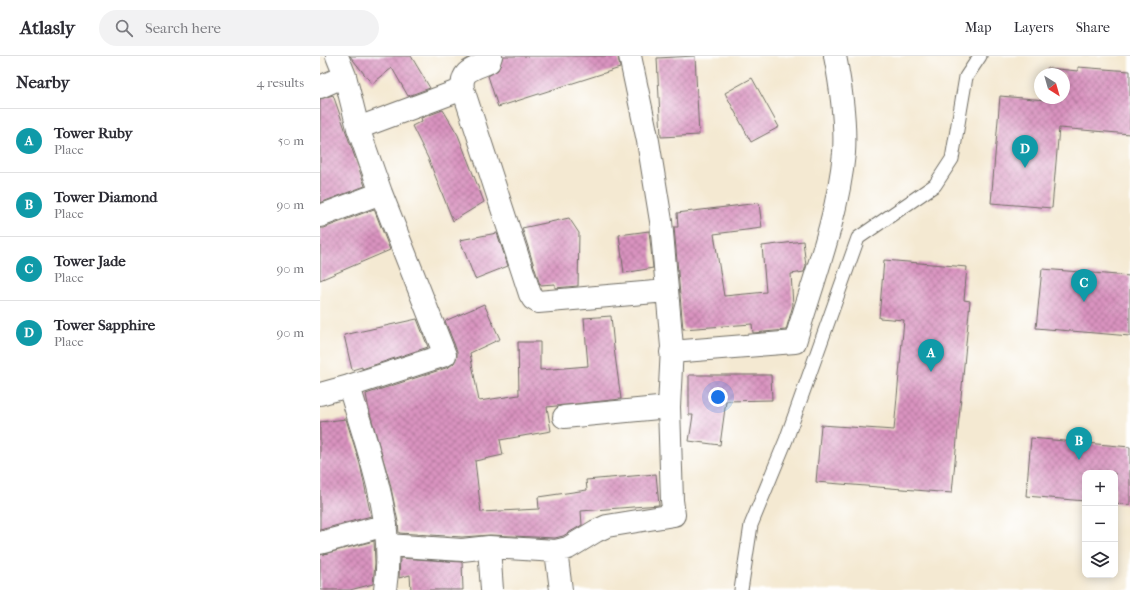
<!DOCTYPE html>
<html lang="en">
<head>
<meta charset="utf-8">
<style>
  :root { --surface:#fff; --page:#f2f2f3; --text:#2b2b33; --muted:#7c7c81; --line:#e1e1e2; --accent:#2563eb }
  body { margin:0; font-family:"IM FELL French Canon",serif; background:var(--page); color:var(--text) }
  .controls { position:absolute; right:12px; bottom:12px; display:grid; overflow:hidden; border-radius:8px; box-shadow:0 2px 10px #0003 }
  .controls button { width:36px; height:36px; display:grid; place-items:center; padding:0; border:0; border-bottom:1px solid var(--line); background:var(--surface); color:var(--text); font:20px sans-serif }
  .compass { position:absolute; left:714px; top:12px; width:36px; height:36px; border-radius:50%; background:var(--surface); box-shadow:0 2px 10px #0003; rotate:143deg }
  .you { position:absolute; left:398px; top:341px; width:14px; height:14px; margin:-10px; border:3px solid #fff; border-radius:50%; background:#1a73e8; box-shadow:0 0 0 6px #1a73e833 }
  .badge { display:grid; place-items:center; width:26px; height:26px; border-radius:50%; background:var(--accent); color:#fff; font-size:13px; font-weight:700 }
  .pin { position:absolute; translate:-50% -33px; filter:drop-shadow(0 1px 2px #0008) }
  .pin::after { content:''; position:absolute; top:21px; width:14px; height:12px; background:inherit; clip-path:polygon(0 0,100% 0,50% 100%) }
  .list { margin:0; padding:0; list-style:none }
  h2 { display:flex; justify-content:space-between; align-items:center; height:52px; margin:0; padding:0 16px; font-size:17px }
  h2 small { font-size:13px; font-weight:400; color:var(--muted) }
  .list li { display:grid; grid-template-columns:26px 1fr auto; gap:12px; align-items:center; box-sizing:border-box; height:64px; padding:0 16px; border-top:1px solid var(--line) }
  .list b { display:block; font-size:15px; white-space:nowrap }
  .list p { margin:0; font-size:13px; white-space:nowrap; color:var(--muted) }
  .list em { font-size:13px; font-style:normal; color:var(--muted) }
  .icon { flex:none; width:22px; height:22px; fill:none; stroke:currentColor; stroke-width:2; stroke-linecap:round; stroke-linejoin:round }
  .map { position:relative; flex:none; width:810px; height:534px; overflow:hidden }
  header { display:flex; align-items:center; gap:24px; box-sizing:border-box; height:56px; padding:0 20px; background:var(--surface); border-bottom:1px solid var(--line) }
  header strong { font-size:19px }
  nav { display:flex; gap:22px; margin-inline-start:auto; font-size:14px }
  .search { width:280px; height:36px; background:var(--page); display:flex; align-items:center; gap:10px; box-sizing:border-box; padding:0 14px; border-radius:22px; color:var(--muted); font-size:15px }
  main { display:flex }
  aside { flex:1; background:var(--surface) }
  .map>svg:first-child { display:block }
  .building { fill:url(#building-cross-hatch) }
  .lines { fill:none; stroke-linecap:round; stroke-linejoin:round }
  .service-casing { stroke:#716e65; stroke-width:15 }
  .minor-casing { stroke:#716e65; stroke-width:24 }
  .service { stroke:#fff; stroke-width:13 }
  .minor { stroke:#fff; stroke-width:22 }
</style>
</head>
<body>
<header>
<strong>Atlasly</strong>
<div class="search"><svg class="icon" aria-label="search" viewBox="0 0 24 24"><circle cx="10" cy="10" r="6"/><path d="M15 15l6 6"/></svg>Search here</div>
<nav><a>Map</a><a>Layers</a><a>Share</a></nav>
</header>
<main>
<aside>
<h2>Nearby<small>4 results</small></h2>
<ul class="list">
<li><span class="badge" style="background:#0f9aa8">A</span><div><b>Tower Ruby</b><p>Place</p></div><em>50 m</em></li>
<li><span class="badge" style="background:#0f9aa8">B</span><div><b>Tower Diamond</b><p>Place</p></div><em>90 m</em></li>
<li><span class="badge" style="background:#0f9aa8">C</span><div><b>Tower Jade</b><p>Place</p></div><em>90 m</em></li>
<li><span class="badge" style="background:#0f9aa8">D</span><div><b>Tower Sapphire</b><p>Place</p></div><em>90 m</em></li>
</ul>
</aside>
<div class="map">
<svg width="810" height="534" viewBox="0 0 810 534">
  <defs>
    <pattern id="building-cross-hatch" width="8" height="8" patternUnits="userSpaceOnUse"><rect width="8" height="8" fill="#d993bf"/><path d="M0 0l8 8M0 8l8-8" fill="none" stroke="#b0789b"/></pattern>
  </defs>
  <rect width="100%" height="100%" fill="#fff"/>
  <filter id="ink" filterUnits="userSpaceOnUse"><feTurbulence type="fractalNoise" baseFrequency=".025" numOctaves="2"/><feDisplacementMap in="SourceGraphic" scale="8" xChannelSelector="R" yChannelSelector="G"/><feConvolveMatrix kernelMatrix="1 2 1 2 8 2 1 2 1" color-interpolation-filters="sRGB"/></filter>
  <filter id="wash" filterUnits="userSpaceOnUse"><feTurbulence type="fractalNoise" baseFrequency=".012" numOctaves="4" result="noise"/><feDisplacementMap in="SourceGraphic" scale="16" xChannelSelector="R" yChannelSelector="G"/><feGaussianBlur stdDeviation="0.9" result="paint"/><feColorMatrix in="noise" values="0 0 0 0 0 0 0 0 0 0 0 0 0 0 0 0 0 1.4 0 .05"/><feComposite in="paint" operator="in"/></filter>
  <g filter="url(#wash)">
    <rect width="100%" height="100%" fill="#f4e9d2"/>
    <g id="blocks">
      <!-- building -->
      <path class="building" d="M30,0H91L110,32L88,40L72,12L52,28Z
        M183,0H298L300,12L178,51L168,20L178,14Z
        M375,0L379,79L341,81L337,2Z
        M758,11L810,15V78L739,72L732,152L671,147L680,40L725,44V42H744V18H727V12L758,15Z
        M432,22L459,71L431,86L405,37Z
        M13,39L45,130L0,147V43Z
        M123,54L138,79L164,146L133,165L108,102L92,70L102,65L101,62Z
        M439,147L442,172L394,178L404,240L446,236L442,190L483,185L486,210L484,216L471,218L473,249L466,274L433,277L432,268L363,273L354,171H358L357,157Z
        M54,153L70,194L0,224V172H4Z
        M249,162L259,177L258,230L235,232V228L220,229L202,172Z
        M329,175L333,212L304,217L299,179Z
        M177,177L188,210L155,223L140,184Z
        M564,204L647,211L644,244L650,245L632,437L496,426L501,369L574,374L584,264L559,262Z
        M722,213L810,220V280L716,272Z
        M164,248L180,283L150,297L159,345L199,339L198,286H220V314L268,310L264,262L291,260L294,292L301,343L227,351L231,375L180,384L183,399L155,405L161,456L219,453L218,441L267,434L266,424L336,418L339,449L261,455L262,469L243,480L235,482L170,479L142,481L79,477L78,466L70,427L49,354L46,338L129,311L134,307L137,301V295L125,265Z
        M97,263L108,291L42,313V311L32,314L24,279Z
        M369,319H451L452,344L406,345L400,389L369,385L373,359H369Z
        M26,363L40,408L51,460L0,474V366Z
        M711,382L810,391V449L795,447V417H765V445L706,440Z
        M54,485L55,507L53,528L30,534H0V499Z
        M80,502L142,506L143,534H91L90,519L79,522Z"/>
    </g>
  </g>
  <g filter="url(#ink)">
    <use href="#blocks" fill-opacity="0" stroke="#716e65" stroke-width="1"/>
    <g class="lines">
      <!-- service casing -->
      <g class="service-casing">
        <path id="service" d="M421,534L431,469L466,384L538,182L615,129L632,103L646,21L660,0"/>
      </g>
      <!-- minor casing -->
      <g class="minor-casing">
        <path id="minor" d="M17,0L25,20
          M0,31L25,20L38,72L61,137L125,299L29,330L0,338
          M143,33C140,14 154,13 169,6L171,0
          M38,72L143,33L210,238L213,243L218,246L347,235
          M0,160L61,137
          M351,296L475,286C493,225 518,161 524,97C526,65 521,31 515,0
          M29,330C48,396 76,464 65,534
          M244,361L349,351
          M0,487L66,469
          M67,489L142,494L169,491L236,495L248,492L276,475L287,470L354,459L352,444L349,351L352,291L341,165L328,85L310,0
          M169,491L172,534
          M236,495L241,534"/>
      </g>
      <!-- service -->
      <use href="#service" class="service"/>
      <!-- minor -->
      <use href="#minor" class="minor"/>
    </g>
  </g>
</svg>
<div class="controls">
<button>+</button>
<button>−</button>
<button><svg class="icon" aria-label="layers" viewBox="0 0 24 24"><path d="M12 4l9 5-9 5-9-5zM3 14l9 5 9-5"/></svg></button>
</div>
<svg class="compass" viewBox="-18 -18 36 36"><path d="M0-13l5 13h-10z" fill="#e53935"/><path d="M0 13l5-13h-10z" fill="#7c7c81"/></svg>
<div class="you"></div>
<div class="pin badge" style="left:611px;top:316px;background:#0f9aa8">A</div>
<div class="pin badge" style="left:759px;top:404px;background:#0f9aa8">B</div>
<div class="pin badge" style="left:764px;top:246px;background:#0f9aa8">C</div>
<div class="pin badge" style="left:705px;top:112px;background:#0f9aa8">D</div>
</div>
</main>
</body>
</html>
